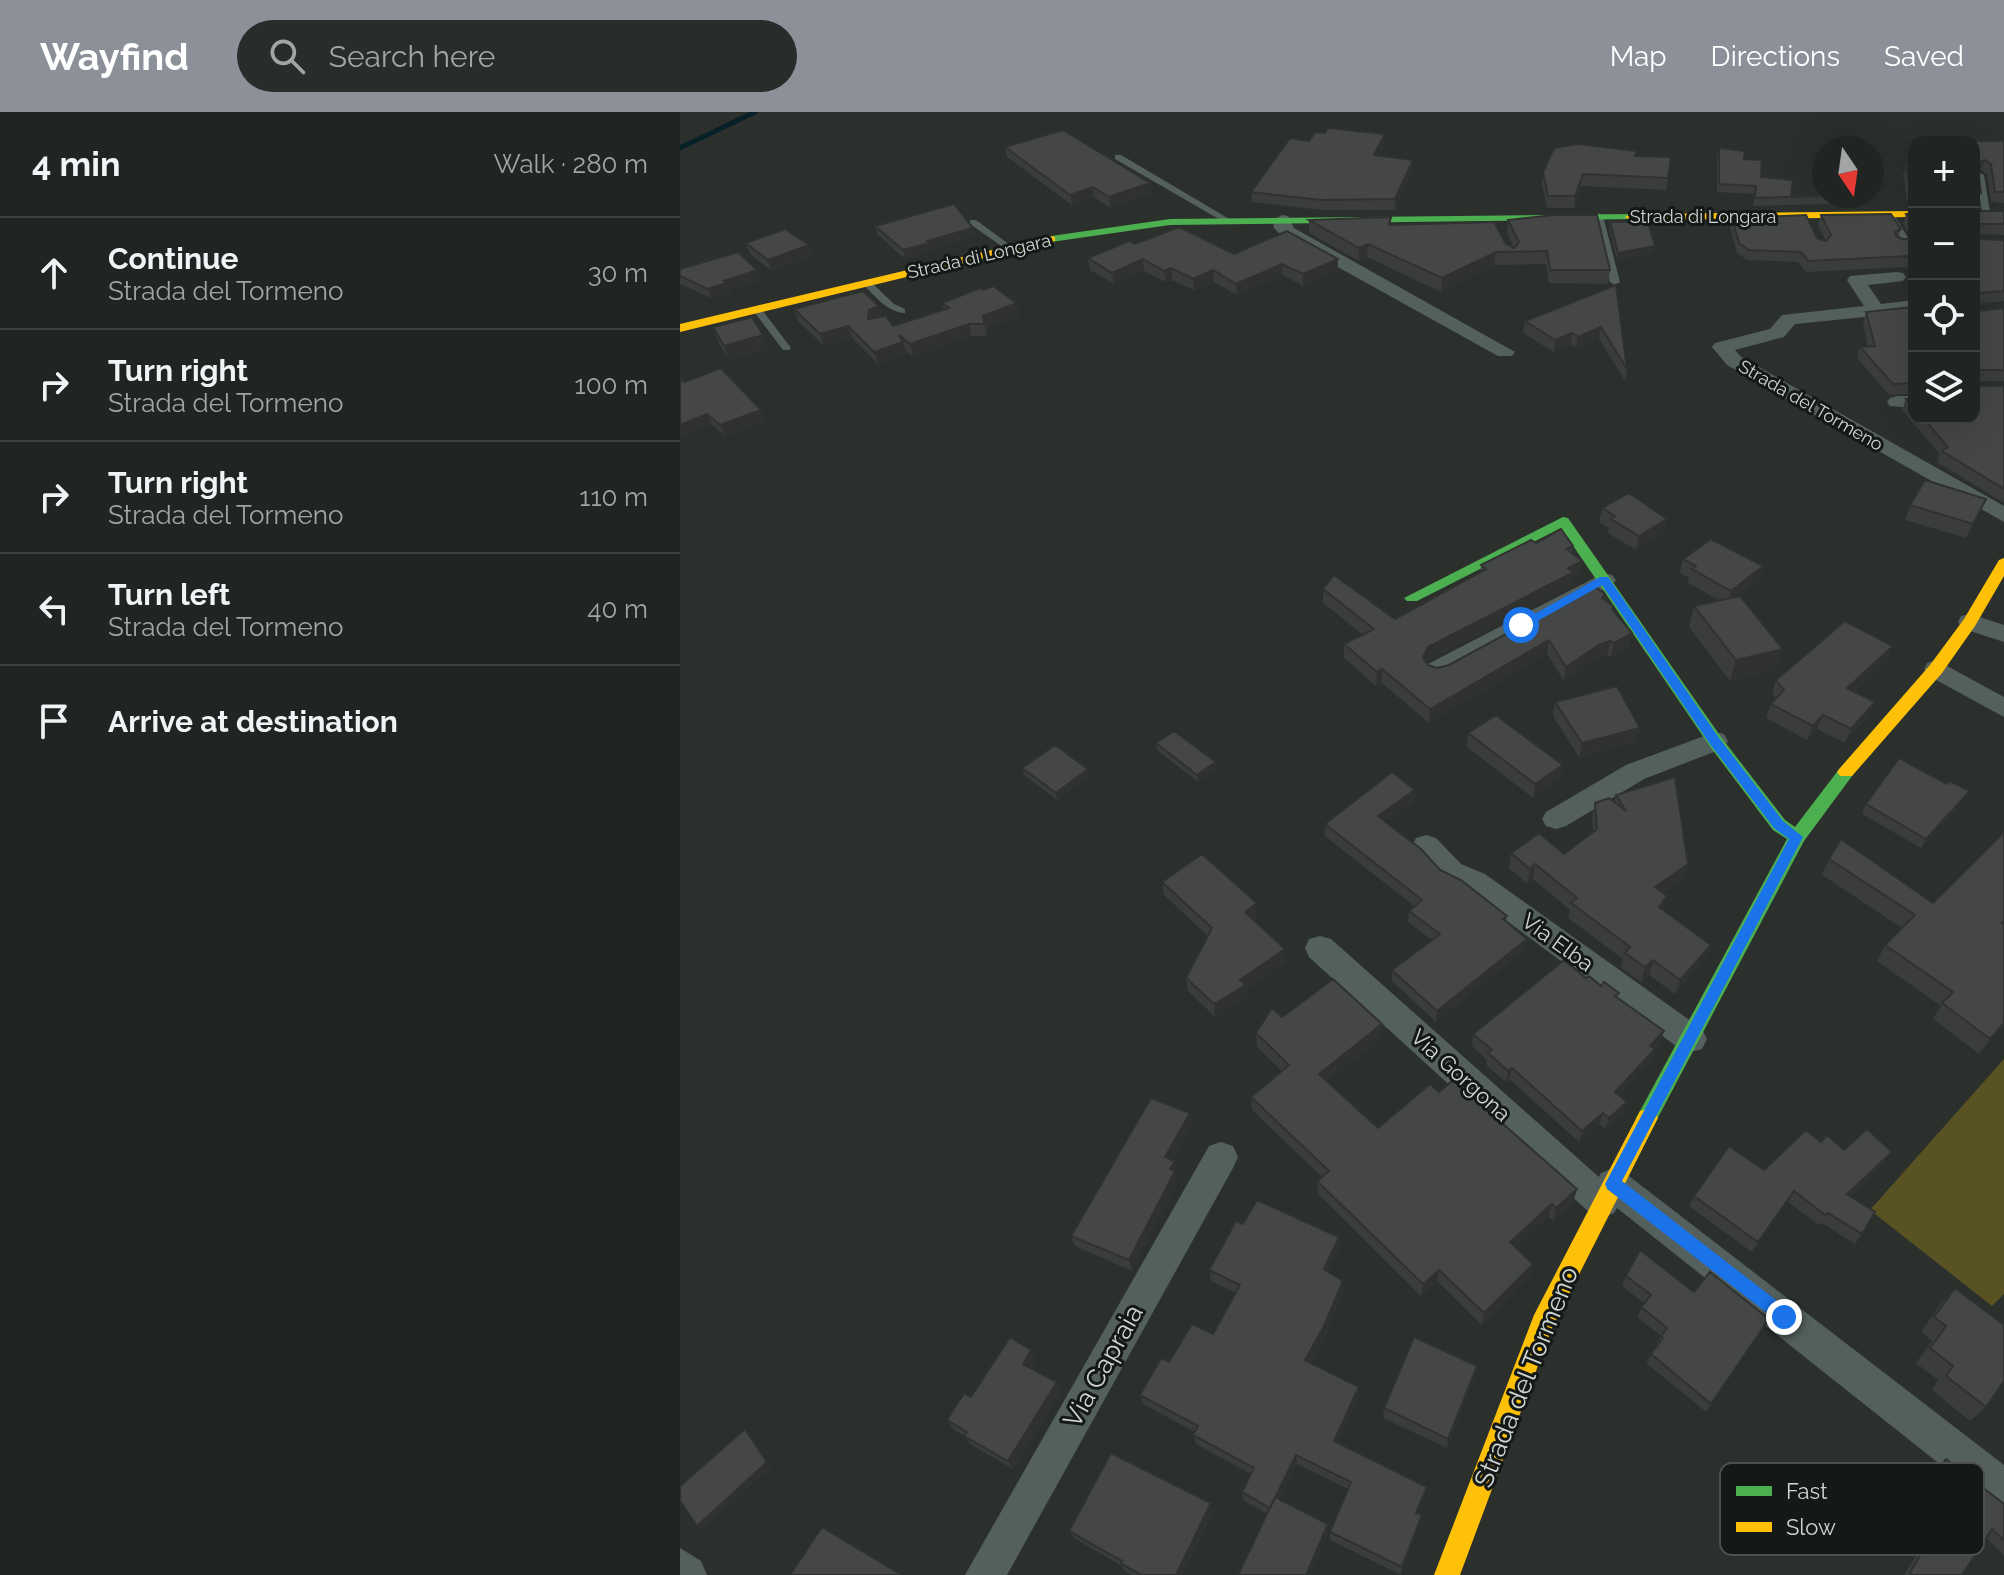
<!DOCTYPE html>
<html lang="en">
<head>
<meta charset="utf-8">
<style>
  :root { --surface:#202422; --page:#282c2a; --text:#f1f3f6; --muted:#a2a4a5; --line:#3d4140; --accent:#8c9099 }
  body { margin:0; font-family:Raleway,sans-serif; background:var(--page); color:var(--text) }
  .controls { position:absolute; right:24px; top:24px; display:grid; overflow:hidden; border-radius:16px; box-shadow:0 8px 32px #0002 }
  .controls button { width:72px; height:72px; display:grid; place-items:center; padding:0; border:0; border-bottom:2px solid var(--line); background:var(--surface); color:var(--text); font:40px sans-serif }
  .compass { position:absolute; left:1132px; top:24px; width:72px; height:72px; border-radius:50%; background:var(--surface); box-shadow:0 8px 32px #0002; rotate:167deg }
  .stop { position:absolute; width:24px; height:24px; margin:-18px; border:6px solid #1a73e8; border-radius:50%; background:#fff }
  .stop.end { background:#1a73e8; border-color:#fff; box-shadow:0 2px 8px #0008 }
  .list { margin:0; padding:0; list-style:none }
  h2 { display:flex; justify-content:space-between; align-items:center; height:104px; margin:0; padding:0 32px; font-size:34px }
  h2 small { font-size:26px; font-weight:400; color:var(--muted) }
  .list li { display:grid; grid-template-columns:52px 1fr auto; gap:24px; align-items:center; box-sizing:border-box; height:112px; padding:0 32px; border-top:2px solid var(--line) }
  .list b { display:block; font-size:30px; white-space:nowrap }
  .list p { margin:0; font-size:26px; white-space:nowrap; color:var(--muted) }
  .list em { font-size:26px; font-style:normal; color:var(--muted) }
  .icon { flex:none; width:44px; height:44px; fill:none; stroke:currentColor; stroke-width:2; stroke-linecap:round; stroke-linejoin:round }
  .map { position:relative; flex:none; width:1324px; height:1463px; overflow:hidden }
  header { display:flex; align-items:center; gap:48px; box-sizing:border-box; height:112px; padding:0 40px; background:var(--accent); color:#fff }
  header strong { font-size:38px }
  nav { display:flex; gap:44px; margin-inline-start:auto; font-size:28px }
  .search { width:560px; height:72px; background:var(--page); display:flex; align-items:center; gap:20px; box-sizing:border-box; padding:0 28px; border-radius:44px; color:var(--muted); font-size:30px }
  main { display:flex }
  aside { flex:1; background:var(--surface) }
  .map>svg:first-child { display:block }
  .green { fill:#595223 }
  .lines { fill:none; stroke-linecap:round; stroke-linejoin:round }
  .stream { stroke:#082128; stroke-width:5 }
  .lane { fill:#54605e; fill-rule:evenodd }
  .street { fill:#54605e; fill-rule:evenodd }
  .fast { fill:#4caf50; fill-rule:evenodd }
  .slow { fill:#ffc107; fill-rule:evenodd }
  .wall { fill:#3a3d3b }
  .shaded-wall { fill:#303230 }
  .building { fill:#444745; stroke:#303230; stroke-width:2 }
  .route { fill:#1a73e8 }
  .labels { text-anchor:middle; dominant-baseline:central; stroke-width:6; stroke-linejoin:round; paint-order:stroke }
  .far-street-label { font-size:18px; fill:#cfd5d1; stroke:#141816 }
  .street-label { font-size:22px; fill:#cfd5d1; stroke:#141816 }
  .near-street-label { font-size:26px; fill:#cfd5d1; stroke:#141816 }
  .key { fill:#141816; stroke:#4c514e; stroke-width:2 }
  .key-label { font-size:22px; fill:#cfd5d1 }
</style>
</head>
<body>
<header>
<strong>Wayfind</strong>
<div class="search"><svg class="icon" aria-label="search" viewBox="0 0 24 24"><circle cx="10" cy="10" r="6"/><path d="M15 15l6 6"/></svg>Search here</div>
<nav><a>Map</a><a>Directions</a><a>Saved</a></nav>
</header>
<main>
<aside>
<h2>4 min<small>Walk · 280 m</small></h2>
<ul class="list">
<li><svg class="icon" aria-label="ahead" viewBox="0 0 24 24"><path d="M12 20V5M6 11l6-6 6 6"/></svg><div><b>Continue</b><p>Strada del Tormeno</p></div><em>30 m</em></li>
<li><svg class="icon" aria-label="right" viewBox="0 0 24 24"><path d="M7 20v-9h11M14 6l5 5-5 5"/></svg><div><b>Turn right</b><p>Strada del Tormeno</p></div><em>100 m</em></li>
<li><svg class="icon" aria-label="right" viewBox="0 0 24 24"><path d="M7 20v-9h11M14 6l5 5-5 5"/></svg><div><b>Turn right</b><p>Strada del Tormeno</p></div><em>110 m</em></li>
<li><svg class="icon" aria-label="left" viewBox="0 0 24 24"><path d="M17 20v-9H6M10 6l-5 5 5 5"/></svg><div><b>Turn left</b><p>Strada del Tormeno</p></div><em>40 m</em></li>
<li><svg class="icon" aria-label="arrive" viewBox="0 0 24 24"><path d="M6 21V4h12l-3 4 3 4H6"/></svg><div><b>Arrive at destination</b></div></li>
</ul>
</aside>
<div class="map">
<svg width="1324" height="1463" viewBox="0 0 1324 1463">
  <rect width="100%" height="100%" fill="#2b302d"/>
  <!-- green -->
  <path class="green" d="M1324,947V1182L1312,1194L1190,1098Z"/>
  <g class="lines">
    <!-- stream -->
    <path class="stream" d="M0,36L75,0"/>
    <!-- lane -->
    <path class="lane" d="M435,43H441L551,108L544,110L435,47Z
      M1300,61L1304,63L1310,100L1306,103L1302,100L1296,63Z
      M1210,100L1214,103L1232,132L1231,134L1218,135L1214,132L1222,129L1206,103Z
      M919,101L923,104L940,170L935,173L930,170L915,104Z
      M290,108H296L334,136L327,138L290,112Z
      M183,168H189L214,192L225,197V201C207,200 195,184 183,172Z
      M74,195H80L111,236L109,238H103L72,197Z"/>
    <!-- street -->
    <path class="street" d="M602,103L608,104L614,116L835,240L832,244H818L602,124L594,116L593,108Z
      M1217,160L1223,161L1226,165L1223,169L1188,173L1201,192L1234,188V200L1115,212L1104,225L1055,238L1061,245L1324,394V410L1047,253L1032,235L1035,231L1090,217L1102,203L1184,194L1167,168L1170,164Z
      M1217,284H1234V296L1210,294L1207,290L1210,286Z
      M924,461L932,463L936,468L932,473L766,564L757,567L748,564L745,558L748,552Z
      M1290,502L1324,513V530L1281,516L1278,510L1281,504Z
      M1256,548L1324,585V605L1247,563L1244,557L1247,551Z
      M1035,620L1044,622L1048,629L1044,636L964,667L886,714L876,717L866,714L862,707L866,700L946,653Z
      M746,723L756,726L781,752L805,762L1022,917L1027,927L1022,937L1011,940L1000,937L785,778L761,768L732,734L736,726Z
      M640,824L651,827L919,1065L921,1061L933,1056L945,1061L1324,1353V1398L1310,1392L937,1096L934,1101L922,1106L910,1101L629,845L625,836L629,827Z
      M541,1030L553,1034L558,1045L553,1056L327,1463H285L529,1034Z
      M0,1436L21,1449L27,1463H0Z"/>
    <!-- fast -->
    <path class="fast" d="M950,102L955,105L954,107L490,113L371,130L365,127L371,124L490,107Z
      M883,405L888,406L1041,625L1105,708L1115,715L1160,656L1166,654L1175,660L1124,729L974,1013L967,1015L960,1013L956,1006L960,999L1107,727L1093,718L1029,633L881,416L737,489H727L724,486Z"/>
    <!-- slow -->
    <path class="slow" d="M1234,99V105L950,108L945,105L950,102Z
      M371,124L375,125V129L0,220V212Z
      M1324,446V464L1295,514L1262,561L1172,664H1160L1157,660L1160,656L1250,553L1284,507L1319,448Z
      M967,997L974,999L978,1006L872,1216L780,1463H754L854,1203L960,999Z"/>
  </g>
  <!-- wall -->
  <path class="wall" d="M629,29L705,33L699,43L732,59L715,98H641L572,90L571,80Z
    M1277,29H1324V91L1311,90L1307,63L1301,58L1298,60L1301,81L1297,91H1295L1294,30H1276Z
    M325,35L470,71L471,82L430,96L414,85L392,93L327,45Z
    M1039,36L1064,47L1081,65L1111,83L1150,84L1148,92L1073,94L1074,82L1037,80V44Z
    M956,44L988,66L986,78L901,74L894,96H867L862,71L863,60Z
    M1226,52L1234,53V94L1228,92L1223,63Z
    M1294,99H1324V123L1297,122L1298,127L1324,128V189L1295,192V196L1298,199L1324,196V269H1296V274H1324V391L1257,350L1260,342L1222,298L1226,287H1234V306H1294Z
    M1234,101V158L1229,159L1226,155L1126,160L1118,150L1067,148L1057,141L1050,116L1052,106L1137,126L1146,129L1138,113L1141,103L1221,117L1218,125L1222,127H1232L1223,112L1226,102Z
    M711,105V113L826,132L834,136L827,121L828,108L930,158L928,172L869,171L866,152L814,153L761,180L687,145L679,149L629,121V108Z
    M930,110L974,141L937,147L929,116Z
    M195,114L295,124L251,137L252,139L225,147L197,122Z
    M66,131L129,133L132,144L92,159L70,142Z
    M455,132L554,142L658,158L623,174L603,163L557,183L534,170L514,178L492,168L486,170L464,159L434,172L410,158L408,146Z
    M0,157L77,158L81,168L49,178L50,181L31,186L0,172Z
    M936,173L947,257L945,269L919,227L896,236L891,233L874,240L843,221L845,209Z
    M262,191L340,203L306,217L307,224H291L233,245L226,239L227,242L198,252L172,226L144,234L118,209L114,197L199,194L202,205L213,214L263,198Z
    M1234,197V282L1209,283L1177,246L1180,235H1188L1183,211L1186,200Z
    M33,215L88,237L49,248L38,229Z
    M4,270L85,309L45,324L32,313Z
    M1306,387L1286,426L1225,408L1230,393Z
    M922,396L987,407L984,421L956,438L928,421L929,416L919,410Z
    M856,431L893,434L892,441L902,449L900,463L893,466L892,474L747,549L748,553L757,556L769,553L925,482L924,487L952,521L949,535L931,545L927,543L917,547L884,569L867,542L749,611L702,571L696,574L664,546V532L683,523L643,491V477L715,507L801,459V453Z
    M1003,447L1083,454L1078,469L1059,484L1103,537L1096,558L1050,569L1009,515L1014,494L1039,488L1008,471L1009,466L1000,461Z
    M1207,548L1173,580L1189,604L1165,631L1137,617L1127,628L1086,606L1091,592L1096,587L1092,582L1096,568Z
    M875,590L957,630L899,645L873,604Z
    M788,621L883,653L880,667L853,686L787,635Z
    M476,631L536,657L518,670L477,638Z
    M342,656L408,657L409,664L377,688L344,663Z
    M1267,672L1290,679L1285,688L1241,736L1182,702L1186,692Z
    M735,678L734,690L706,710L760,758L827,804L826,810L847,827L845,838L756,910L712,869V858L752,828L728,810L729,799L734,794L645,724V712Z
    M936,683L1008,752L1003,767L983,781V798L1031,833L1025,847L995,882L969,863L961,870L941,856L943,847L888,806L890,798L853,767L847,772L829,756L831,741L884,742L913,720L912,706L915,691L934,690Z
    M1149,747L1253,791L1324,914L1299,942L1253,907L1261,894L1197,849L1205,833L1222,816L1142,763Z
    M482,770L578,805L574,808L606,850L566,878L567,886L535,905L508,879L506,866L528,824L484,783Z
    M906,866L939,881L937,885L980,931L975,937L971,949L939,983L947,990L943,1001L925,1017L919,1012L899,1030L829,967L826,970L806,953L807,948L792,934L793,922Z
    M602,905L702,912L701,927L647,969L698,1016L759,980L897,1077L893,1090L873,1109L869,1105L835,1135L850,1164L802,1213L758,1170L741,1184L638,1082L637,1069L642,1065L572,998L571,985L602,959L577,935L576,921Z
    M512,1013L493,1048L495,1049L497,1060L495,1063L497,1071L452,1159L395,1134L391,1124Z
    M1141,1030L1164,1038L1212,1040L1205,1050L1170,1084L1182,1122L1175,1132L1142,1111L1139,1113L1108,1090L1072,1140L1009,1094L1014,1084L1084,1058Z
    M563,1112L659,1137L648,1159L663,1180L645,1225L630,1251L679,1275V1285L658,1330L745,1383L738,1402L740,1411L721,1463L650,1428V1420L668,1377L617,1352L599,1388L648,1422L587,1402L564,1389L562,1380L571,1362L516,1332L513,1323L515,1320L463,1292L460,1283L489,1250L533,1222L556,1181L531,1169L529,1158Z
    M946,1164L1014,1180L1089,1207L1026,1300L966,1251L977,1234L976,1233L981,1224L957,1205L964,1191L942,1174Z
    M1275,1176L1306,1295L1290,1309L1252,1278L1258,1268L1236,1251L1252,1229L1241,1220L1261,1191Z
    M356,1247L351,1256L377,1270L382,1279L333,1357L290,1332L284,1324L273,1317L267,1308L291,1285Z
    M795,1264L767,1336L703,1306L704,1296Z
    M1266,1347L1324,1392V1443L1306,1426L1282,1463H1224L1250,1420L1227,1400L1258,1354Z
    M533,1399L502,1463H452L444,1459L442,1454L394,1426L389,1419Z"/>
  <!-- shaded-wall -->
  <path class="shaded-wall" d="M705,22V33L694,53V43Z
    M733,48L732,59L715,98V87Z
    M1305,48L1301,58L1294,61L1297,51Z
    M903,62L901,74L894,96L895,84Z
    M470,71L471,82L430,96L429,85Z
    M413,75L414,85L392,93L390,83Z
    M293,116L295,124L251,137L252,139L225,147L223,138L247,129Z
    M688,132L687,145L679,149V136Z
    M129,133L132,144L92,159L88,148Z
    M975,134L974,141L937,147L938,141Z
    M816,140L814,153L761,180L762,166Z
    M463,147L464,159L434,172L432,161Z
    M658,147V158L623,174V162Z
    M602,152L603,163L557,183L556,172Z
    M491,156L492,168L486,170L484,159Z
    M77,158L81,168L49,178L50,181L31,186L27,177L44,169Z
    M533,158L534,170L514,178L513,167Z
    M337,191L340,203L306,217L307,224L303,204Z
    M199,194L202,206L188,207L189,198Z
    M289,212L291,224L233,245L230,232Z
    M168,214L172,226L144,234L140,222Z
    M921,215L919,227L896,236L898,225Z
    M892,221L891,233L874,240L875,228Z
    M83,223L88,237L49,248L44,234Z
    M223,230L227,242L198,252L194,240Z
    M81,298L85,309L45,324L40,313Z
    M27,302L32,313L0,326V313Z
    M1306,387L1300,401L1286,426L1293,412Z
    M987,407L984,421L956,438L959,424Z
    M902,449L900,463L893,466L892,474L747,549L742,559L743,545L748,535Z
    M1083,454L1078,469L1047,493L1051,479Z
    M952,521L949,535L931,545L934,531Z
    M869,528L867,542L749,611L750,597Z
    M930,529L927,543L917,547L884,569L886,555L919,533Z
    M1213,534L1207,548L1161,590L1167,576Z
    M1103,537L1096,558L1050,569L1056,548Z
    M702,557V571L696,574L697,560Z
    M1195,590L1189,604L1165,631L1171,617Z
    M1143,603L1137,617L1127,628L1133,614Z
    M960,616L957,630L899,645L902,631Z
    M536,650V657L518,670L517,663Z
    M883,653L880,667L853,686L855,672Z
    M408,657L409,664L377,688L376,681Z
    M735,678L734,690L698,716V704Z
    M1290,679L1285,688L1241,736L1246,727Z
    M855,752L853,767L847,772L850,757Z
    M1008,752L1003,767L971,790L975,775Z
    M987,784L982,799L979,795Z
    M577,791L578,805L567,813L565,800Z
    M847,827L845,838L756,910L757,899Z
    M1031,833L1025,847L995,882L1000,868Z
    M605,837L606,850L566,878L567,886L535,905L534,892L560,868Z
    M973,848L969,863L961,870L965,855Z
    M1324,911V914L1299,942L1310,927Z
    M702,912L701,927L639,975V962Z
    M984,919L980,931L966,945L970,934Z
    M975,937L971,949L932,991L935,980Z
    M832,956L829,967L826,970L828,959Z
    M947,990L943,1001L925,1017L929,1006Z
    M510,1001L512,1013L488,1057L485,1045Z
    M923,1001L919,1012L899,1030L902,1019Z
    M1212,1040L1205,1050L1160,1093L1167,1082Z
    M495,1049L497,1060L495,1063L497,1071L452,1159L449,1148L490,1057Z
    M897,1077L893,1090L873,1109L876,1096Z
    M1114,1079L1108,1090L1072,1140L1078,1130Z
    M872,1092L869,1105L827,1142L830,1130Z
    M659,1125V1137L644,1168V1157Z
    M853,1152L850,1164L802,1213L804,1201Z
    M759,1158L758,1170L741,1184L743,1172Z
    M663,1169V1180L645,1225L625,1258V1248Z
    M351,1238L356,1247L348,1261L343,1252Z
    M797,1254L795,1264L767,1336L768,1327Z
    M377,1270L382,1279L333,1357L328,1349Z
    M679,1275V1285L654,1338V1329Z
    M65,1317L70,1322L92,1355L23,1417L17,1414Z
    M616,1343L617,1352L592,1404L590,1396Z
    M747,1375L745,1383L735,1409L736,1401Z
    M531,1391L533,1399L502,1463H496Z
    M742,1403L740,1411L721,1463L722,1455Z
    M648,1412V1422L630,1463H626Z"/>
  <!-- building -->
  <path class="building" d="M648,16L705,22L694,43L733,48L715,87L641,88L571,80L610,26L629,29L635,20L645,21Z
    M383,18L470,71L429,85L413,75L390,83L325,35Z
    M1277,29H1324V80H1315L1311,52L1305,48L1297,51L1301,81H1298L1294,70V30H1277Z
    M897,32L957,39L955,44L991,45L988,66L903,62L895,84H868L863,60L874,36Z
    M1039,36L1065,39L1064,47L1082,48L1081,65L1113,68L1111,83L1148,84L1075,86L1076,74L1039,72Z
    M1226,52L1234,53V83L1231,82Z
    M274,92L293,116L247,129L250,131L223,138L195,114Z
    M1294,99H1324V112H1298L1295,115L1298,127L1324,128V179L1298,181L1295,184V196L1298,199L1324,196V258H1296V274H1324V377L1262,339L1268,335L1243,306H1294Z
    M1234,101V114L1226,102Z
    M1211,102L1221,117L1215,120L1216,124L1222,127H1234V148H1232L1229,144L1129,149L1121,140L1069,138L1059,131L1052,106L1126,103L1137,126L1146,129L1151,123L1141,103Z
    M874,103H917L930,158H870L867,139L816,140L762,166L688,132L679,136L629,108L711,105L709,113L814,110L826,132L834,136L839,130L828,108Z
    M930,110H968L975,134L938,141Z
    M499,115L554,142L607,119L658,147L623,162L602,152L556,172L533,158L513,167L491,156L484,159L463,147L432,161L408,146L449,129L455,132Z
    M105,117L129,133L88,148L66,131Z
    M58,140L77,158L44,169L46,171L27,177L0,164V157Z
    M936,173L947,257L921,215L898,225L892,221L875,228L845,209Z
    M313,174L337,191L303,204L304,212H289L230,232L219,223L223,230L194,240L168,214L140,222L114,197L183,179L199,194L189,198L188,207L206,204L213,214L269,196L262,191L300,176L303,178Z
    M1232,195L1234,197V271L1213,272L1180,235L1195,234L1186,200Z
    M72,205L83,223L44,234L33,215Z
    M41,256L81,298L40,313L27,302L0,313V267L4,270Z
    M1226,287H1234V296Z
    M1245,368L1306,387L1293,412L1230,393Z
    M949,381L987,407L959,424L931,407L935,404L922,396Z
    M881,417L893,434L887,437L902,449L888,456L894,460L748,535L743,545L748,553L757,556L769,553L914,474L925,482L922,486L933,494L932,497L952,521L934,531L930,529L919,533L886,555L869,528L750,597L702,557L697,560L664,532L694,517L643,477L654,463L715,507L806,457L801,453L851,428L856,431Z
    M1031,427L1083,454L1051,479L1012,457L1016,454L1003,447Z
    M1060,484L1103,537L1056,548L1014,494Z
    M1165,509L1213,534L1167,576L1195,590L1171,617L1143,603L1133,614L1091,592L1104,578L1096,568Z
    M937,574L960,616L902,631L875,590Z
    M816,603L883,653L855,672L788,621Z
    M494,619L536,650L517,663L476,631Z
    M375,633L408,657L376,681L342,656Z
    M1219,646L1267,672L1270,669L1290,679L1246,727L1186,692Z
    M712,660L735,678L698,704L741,737L760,758L781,768L827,804L823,807L847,827L757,899L712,858L760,822L729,799L742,788L645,712Z
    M995,665L1008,752L975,775L987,784L979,795L1031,833L1000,868L973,848L965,855L945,841L950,835L891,791L897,786L855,752L850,757L831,741L859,721L884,742L917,717L915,691L929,686L946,699L936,683Z
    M1324,720V809L1322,811L1324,813V911L1310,927L1262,891L1273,880L1205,833L1235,803L1149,747L1161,727L1253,791Z
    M522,742L577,791L565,800L605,837L560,868L566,873L534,892L506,866L532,816L482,770Z
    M884,848L906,866L909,864L921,874L924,870L939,881L935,884L984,919L970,934L975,937L935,980L947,990L929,1006L923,1001L902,1019L832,956L828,959L808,941L812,938L793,922Z
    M653,867L702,912L639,962L698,1016L750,972L759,980L773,968L897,1077L876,1096L872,1092L830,1130L853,1152L804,1201L759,1158L743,1172L637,1069L649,1059L571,985L609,953L576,921L592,896L602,905Z
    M471,986L510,1001L485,1045L495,1049L490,1057L495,1059L449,1148L391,1124Z
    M1187,1017L1212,1040L1167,1082L1195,1100L1182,1122L1148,1101L1145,1103L1114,1079L1078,1130L1014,1084L1049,1034L1084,1058L1126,1018L1141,1030L1147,1023L1164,1038Z
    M577,1088L659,1125L644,1157L663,1169L644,1214L625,1248L679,1275L654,1329L747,1375L736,1401L742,1403L722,1455L650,1420L671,1370L616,1343L590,1396L562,1380L574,1356L513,1323L518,1314L460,1283L481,1246L489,1250L512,1212L533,1222L560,1173L529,1158L556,1109L563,1112Z
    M960,1138L1014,1180L1030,1160L1089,1207L1031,1292L971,1242L983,1226L981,1224L987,1216L961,1195L971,1183L946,1164Z
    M1275,1176L1324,1213V1269L1306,1295L1266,1264L1273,1254L1250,1236L1266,1214L1254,1205Z
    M330,1225L351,1238L343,1252L377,1270L328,1349L284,1324L287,1320L267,1308L284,1281L291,1285Z
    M734,1225L797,1254L768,1327L704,1296Z
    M65,1317L87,1350L17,1414L0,1389V1374Z
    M431,1341L531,1391L496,1463H462L441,1452L442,1449L389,1419Z
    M1266,1347L1324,1392V1428L1312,1417L1282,1463H1233L1230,1461L1258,1413L1235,1393Z
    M595,1385L648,1412L626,1463H558Z
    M142,1415L222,1463H110Z"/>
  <!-- route -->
  <path class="route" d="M920,465H928L1039,626L1103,709L1123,725L942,1069L1110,1199L1112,1205L1110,1211L1104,1214L927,1077L925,1072L1109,727L1094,716L1030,632L922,473L845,516L835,513Z"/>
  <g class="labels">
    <!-- far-street labels -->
    <g class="far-street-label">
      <text x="1023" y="104">Strada di Longara</text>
      <text transform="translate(299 144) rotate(-13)">Strada di Longara</text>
      <text transform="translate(1131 293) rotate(30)">Strada del Tormeno</text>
    </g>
    <!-- street labels -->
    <g class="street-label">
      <text transform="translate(878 830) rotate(36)">Via Elba</text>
      <text transform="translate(781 963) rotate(42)">Via Gorgona</text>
    </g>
    <!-- near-street labels -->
    <g class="near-street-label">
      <text transform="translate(423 1254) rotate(-61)">Via Capraia</text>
      <text transform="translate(846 1265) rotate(-68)">Strada del Tormeno</text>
    </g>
  </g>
  <!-- legend -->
  <rect x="1040" y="1351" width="264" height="92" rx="12" class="key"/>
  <rect x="1056" y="1374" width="36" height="10" fill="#4caf50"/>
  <rect x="1056" y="1410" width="36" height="10" fill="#ffc107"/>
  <g class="key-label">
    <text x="1106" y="1387">Fast</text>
    <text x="1106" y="1423">Slow</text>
  </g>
</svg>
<div class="controls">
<button>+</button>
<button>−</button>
<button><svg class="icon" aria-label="locate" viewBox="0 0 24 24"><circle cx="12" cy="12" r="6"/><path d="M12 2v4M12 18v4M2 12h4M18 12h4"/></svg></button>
<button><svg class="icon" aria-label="layers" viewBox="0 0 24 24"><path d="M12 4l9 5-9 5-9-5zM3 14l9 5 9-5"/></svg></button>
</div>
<svg class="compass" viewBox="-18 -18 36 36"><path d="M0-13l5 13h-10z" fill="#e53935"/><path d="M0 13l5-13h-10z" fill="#a2a4a5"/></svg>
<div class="stop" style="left:841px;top:513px"></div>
<div class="stop end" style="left:1104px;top:1205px"></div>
</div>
</main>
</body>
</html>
